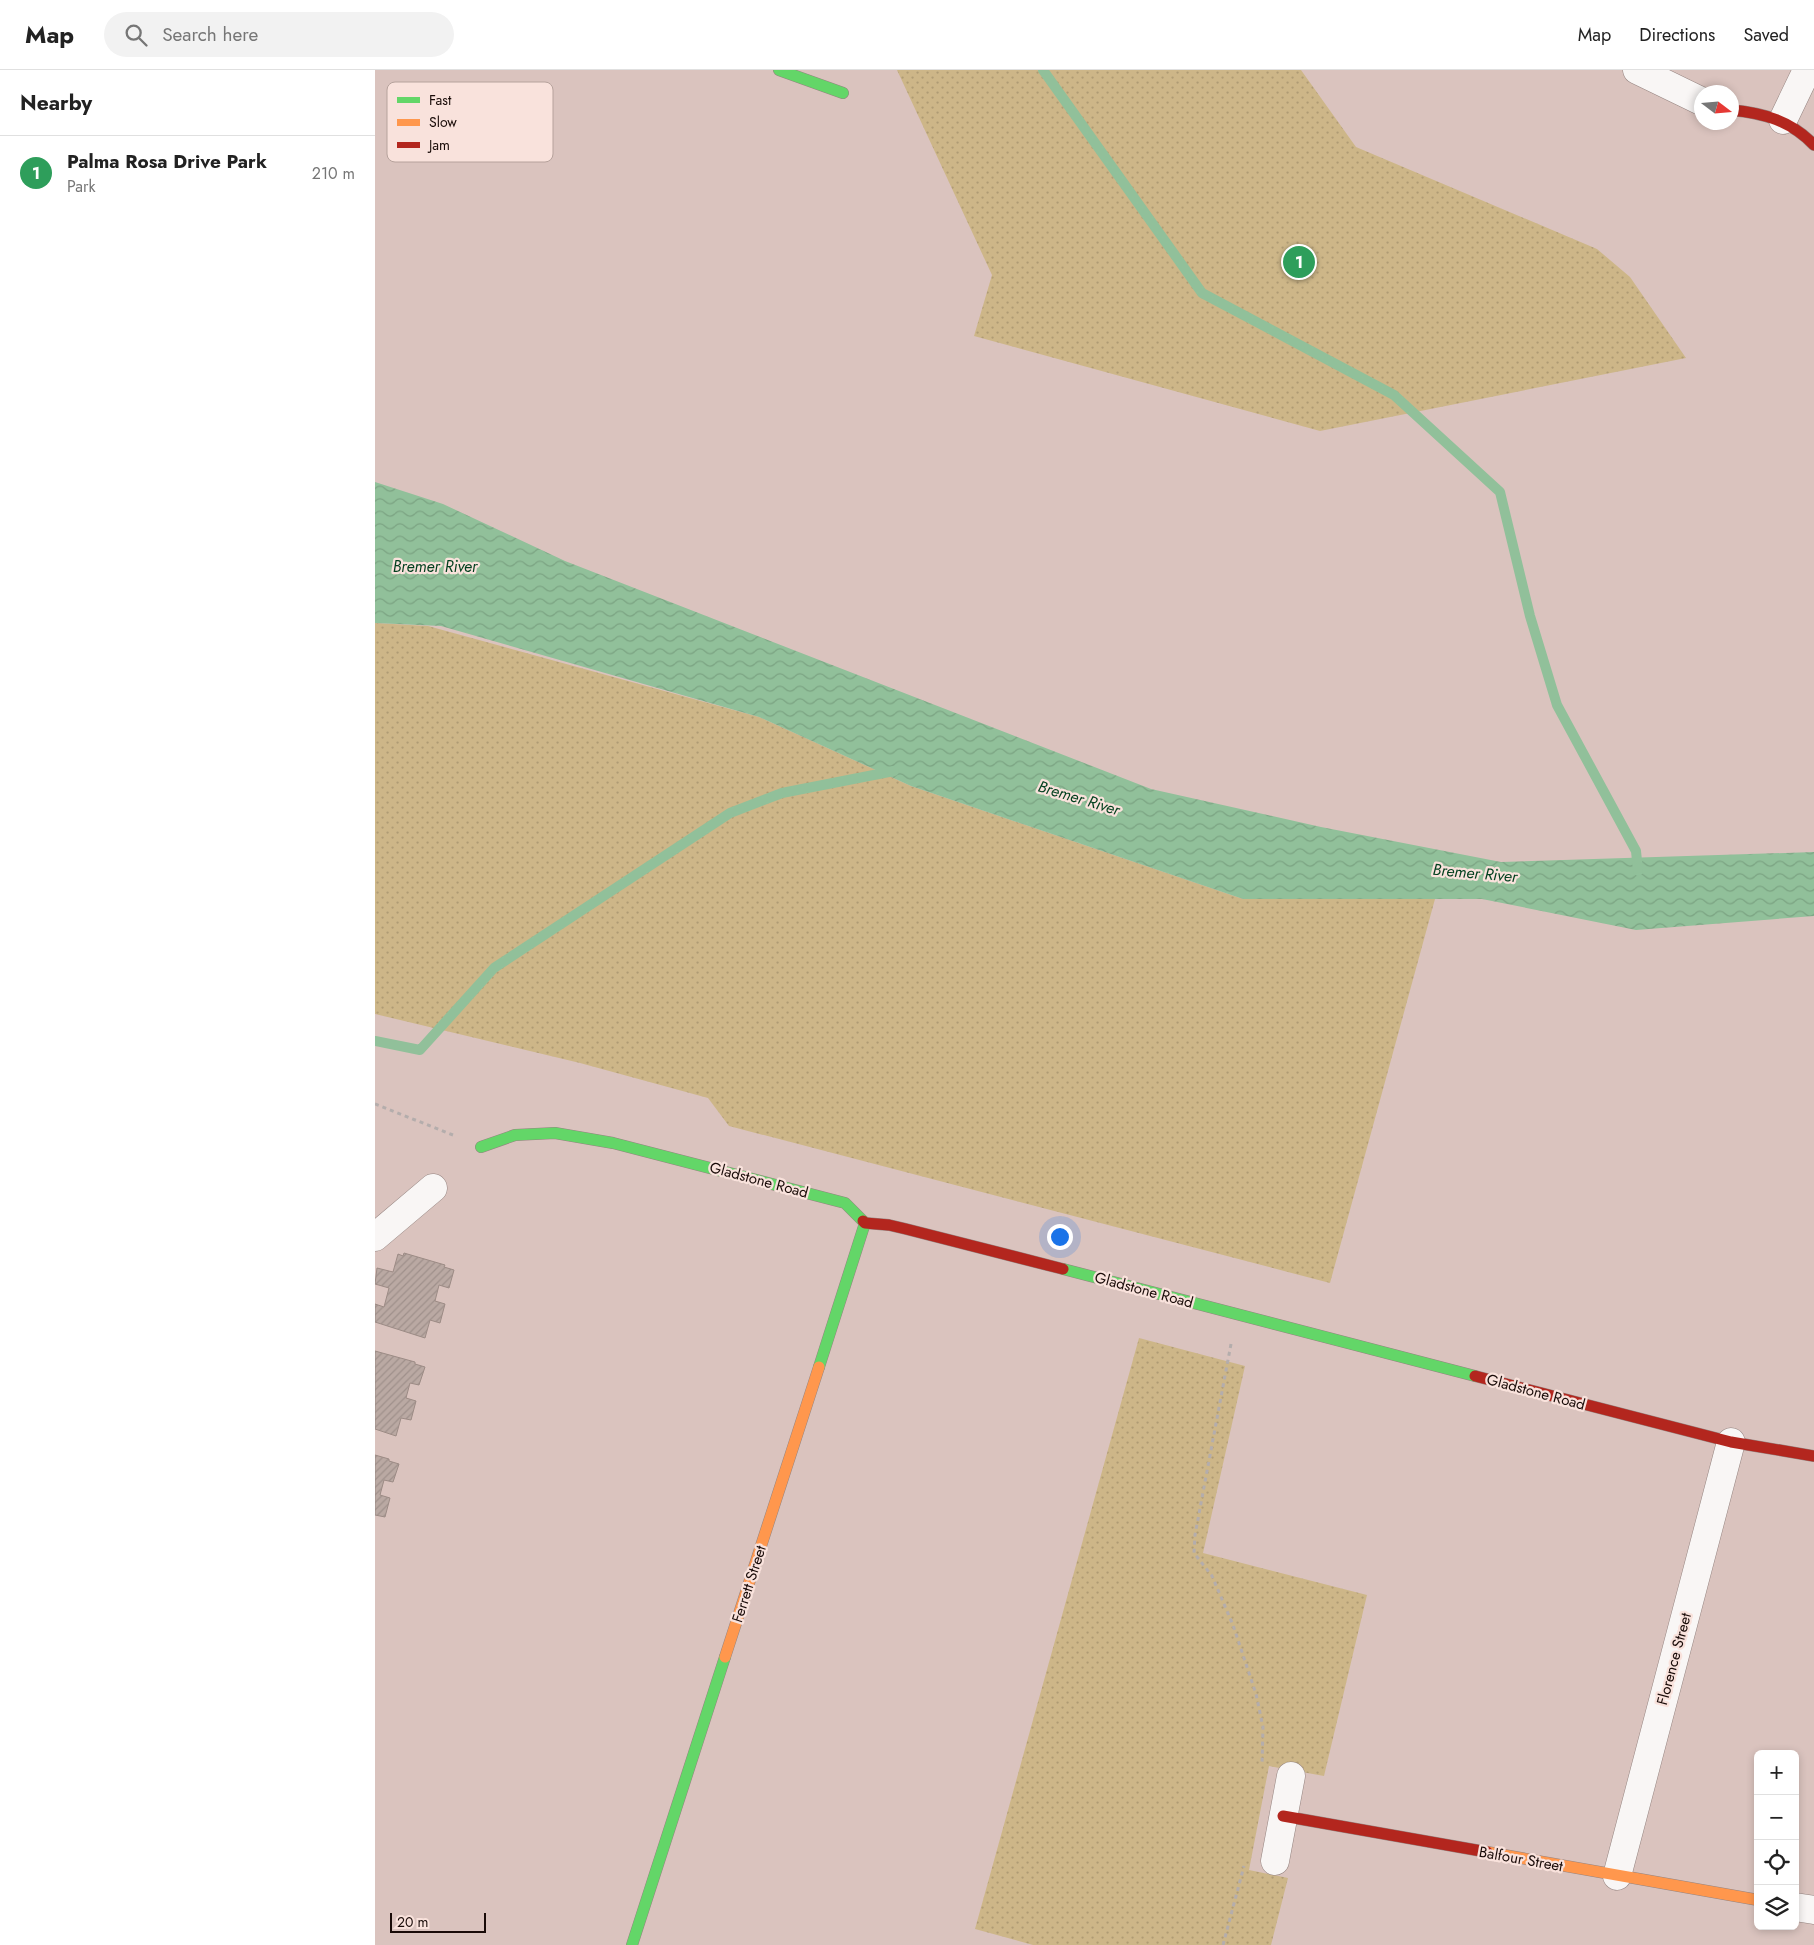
<!DOCTYPE html>
<html lang="en">
<head>
<meta charset="utf-8">
<style>
  :root { --surface:#fff; --page:#f2f2f2; --text:#222; --muted:#767676; --line:#e0e0e0; --accent:#5d4b48 }
  body { margin:0; font-family:Jost,sans-serif; background:var(--page); color:var(--text) }
  .controls { position:absolute; right:15px; bottom:15px; display:grid; overflow:hidden; border-radius:8px; box-shadow:0 2px 8px #0003 }
  .controls button { width:45px; height:45px; display:grid; place-items:center; padding:0; border:0; border-bottom:1px solid var(--line); background:var(--surface); color:var(--text); font:25px sans-serif }
  .compass { position:absolute; left:1319px; top:15px; width:45px; height:45px; border-radius:50%; background:var(--surface); box-shadow:0 2px 8px #0003; rotate:106deg }
  .scale { position:absolute; left:15px; bottom:12px; width:96px; box-sizing:border-box; padding-left:5px; border:2px solid #190b08; border-top:0; font-size:14px; line-height:18px; white-space:nowrap; color:#190b08; -webkit-text-stroke:4px #f9e2dc; paint-order:stroke }
  .you { position:absolute; left:684px; top:1166px; width:18px; height:18px; margin:-12px; border:4px solid #fff; border-radius:50%; background:#1a73e8; box-shadow:0 0 0 8px #1a73e833 }
  .badge { display:grid; place-items:center; width:32px; height:32px; border-radius:50%; background:var(--accent); color:#fff; font-size:16px; font-weight:700 }
  .pin { position:absolute; translate:-50% -50%; border:2px solid #fff; box-shadow:0 1px 5px #0006 }
  .list { margin:0; padding:0; list-style:none }
  h2 { display:flex; justify-content:space-between; align-items:center; height:65px; margin:0; padding:0 20px; font-size:21px }
  h2 small { font-size:16px; font-weight:400; color:var(--muted) }
  .list li { display:grid; grid-template-columns:32px 1fr auto; gap:15px; align-items:center; box-sizing:border-box; height:75px; padding:0 20px; border-top:1px solid var(--line) }
  .list b { display:block; font-size:19px; white-space:nowrap }
  .list p { margin:0; font-size:16px; white-space:nowrap; color:var(--muted) }
  .list em { font-size:16px; font-style:normal; color:var(--muted) }
  .icon { flex:none; width:28px; height:28px; fill:none; stroke:currentColor; stroke-width:2; stroke-linecap:round; stroke-linejoin:round }
  .map { position:relative; flex:none; width:1439px; height:1875px; overflow:hidden }
  header { display:flex; align-items:center; gap:30px; box-sizing:border-box; height:70px; padding:0 25px; background:var(--surface); border-bottom:1px solid var(--line) }
  header strong { font-size:24px }
  nav { display:flex; gap:28px; margin-inline-start:auto; font-size:18px }
  .search { width:350px; height:45px; background:var(--page); display:flex; align-items:center; gap:12px; box-sizing:border-box; padding:0 18px; border-radius:28px; color:var(--muted); font-size:19px }
  main { display:flex }
  aside { flex:1; background:var(--surface) }
  .map>svg:first-child { display:block }
  .park { fill:url(#park-dots) }
  .water { fill:url(#water-waves) }
  .lines { fill:none; stroke-linecap:round; stroke-linejoin:round }
  .stream { stroke:#91c09a; stroke-width:10 }
  .building { fill:url(#building-hatch); stroke:#9c8b85 }
  .street-casing { stroke:#958480; stroke-width:29 }
  .fast-casing { stroke:#958480; stroke-width:12 }
  .slow-casing { stroke:#958480; stroke-width:12 }
  .jam-casing { stroke:#958480; stroke-width:12 }
  .path { stroke:#b4adac; stroke-width:3; stroke-dasharray:4 4; stroke-linecap:butt }
  .street { stroke:#f9f6f5; stroke-width:28 }
  .fast { stroke:#63d668; stroke-width:11 }
  .slow { stroke:#ff974d; stroke-width:11 }
  .jam { stroke:#b3261e; stroke-width:11 }
  .labels { text-anchor:middle; dominant-baseline:central; stroke-width:4.5; stroke-linejoin:round; paint-order:stroke }
  .street-label { font-size:15px; fill:#190b08; stroke:#f9e2dc }
  .water-label { font-size:16px; font-style:italic; fill:#003f1d; stroke:#f9e2dc }
  .key { fill:#f9e2dc; stroke:#b6a29c; stroke-width:1 }
  .key-label { font-size:14px; fill:#190b08 }
</style>
</head>
<body>
<header>
<strong>Map</strong>
<div class="search"><svg class="icon" aria-label="search" viewBox="0 0 24 24"><circle cx="10" cy="10" r="6"/><path d="M15 15l6 6"/></svg>Search here</div>
<nav><a>Map</a><a>Directions</a><a>Saved</a></nav>
</header>
<main>
<aside>
<h2>Nearby<small></small></h2>
<ul class="list">
<li><span class="badge" style="background:#2e9e5b">1</span><div><b>Palma Rosa Drive Park</b><p>Park</p></div><em>210 m</em></li>
</ul>
</aside>
<div class="map">
<svg width="1439" height="1875" viewBox="0 0 1439 1875">
  <defs>
    <pattern id="park-dots" width="8" height="8" patternUnits="userSpaceOnUse" patternTransform="scale(1.25)"><rect width="8" height="8" fill="#cdb688"/><path d="M2 2h.1M6 6h.1" fill="none" stroke="#af9b74" stroke-width="1.8" stroke-linecap="round"/></pattern>
    <pattern id="water-waves" width="16" height="10" patternUnits="userSpaceOnUse" patternTransform="scale(1.25)"><rect width="16" height="10" fill="#91c09a"/><path d="M0 5q4-4 8 0t8 0" fill="none" stroke="#7ca483"/></pattern>
    <pattern id="building-hatch" width="6" height="6" patternUnits="userSpaceOnUse" patternTransform="scale(1.25)"><rect width="6" height="6" fill="#baa9a3"/><path d="M-1 1l2-2M0 6l6-6M5 7l2-2" fill="none" stroke="#9f908b"/></pattern>
  </defs>
  <rect width="100%" height="100%" fill="#dac3be"/>
  <!-- park -->
  <path class="park" d="M522,0H926L981,77L1222,179L1255,207L1311,288L945,361L599,266L617,205Z
    M0,553L53,556L384,647L536,716L868,829H1060L955,1213L354,1056L333,1028L205,993L0,944Z
    M764,1268L870,1296L828,1483L992,1525L949,1706L894,1696L874,1800L913,1808L896,1875H658L600,1859Z"/>
  <!-- water -->
  <path class="water" d="M0,412L68,434L190,491L776,719L946,757L1126,792L1439,782V846L1261,860L1107,829H868L536,716L384,647L66,556L0,553Z"/>
  <g class="lines">
    <!-- stream -->
    <path class="stream" d="M668,0L827,223L1019,325L1125,422L1155,546L1182,635L1261,781L1263,801
      M0,971L45,980L119,898L355,743L407,723L519,701"/>
  </g>
  <!-- building -->
  <path class="building" d="M29,1183L70,1195L69,1197L79,1200L74,1218L64,1215L60,1231L70,1234L65,1253L55,1250L50,1268L0,1252V1234L9,1237L14,1218L0,1214L2,1198L18,1202L23,1184L28,1186Z
    M0,1281L40,1292V1294L50,1297L44,1315L35,1313L31,1328L41,1331L36,1350L26,1348L21,1366L0,1359Z
    M0,1385L14,1389V1391L24,1394L18,1412L9,1410L5,1425L15,1428L10,1447L0,1445Z"/>
  <g class="lines">
    <!-- street casing -->
    <g class="street-casing">
      <path id="street" d="M1262,0L1326,31
        M1408,50L1432,0
        M0,1167L58,1118
        M900,1791L916,1706
        M1242,1806L1356,1372
        M1420,1837L1439,1840"/>
    </g>
    <!-- fast casing -->
    <g class="fast-casing">
      <path id="fast" d="M404,0L468,23
        M106,1077L140,1065L180,1063L238,1073L470,1133L488,1151
        M688,1199L1100,1306
        M444,1297L490,1153
        M257,1875L350,1587"/>
    </g>
    <!-- slow casing -->
    <g class="slow-casing">
      <path id="slow" d="M350,1587L444,1297
        M1112,1782L1383,1830"/>
    </g>
    <!-- jam casing -->
    <g class="jam-casing">
      <path id="jam" d="M1356,40C1389,43 1416,51 1439,75
        M488,1151L490,1153L514,1155L531,1159L688,1199
        M1100,1306L1356,1372L1439,1386
        M908,1746L1112,1782"/>
    </g>
    <!-- path -->
    <path class="path" d="M0,1034L78,1065
      M856,1274L820,1465L819,1483L837,1506L858,1555L881,1624L888,1657L887,1694
      M848,1875L869,1796"/>
    <!-- street -->
    <use href="#street" class="street"/>
    <!-- fast -->
    <use href="#fast" class="fast"/>
    <!-- slow -->
    <use href="#slow" class="slow"/>
    <!-- jam -->
    <use href="#jam" class="jam"/>
  </g>
  <g class="labels">
    <!-- street labels -->
    <g class="street-label">
      <text transform="translate(384 1110) rotate(15)">Gladstone Road</text>
      <text transform="translate(769 1220) rotate(15)">Gladstone Road</text>
      <text transform="translate(1161 1322) rotate(15)">Gladstone Road</text>
      <text transform="translate(374 1514) rotate(-72)">Ferrett Street</text>
      <text transform="translate(1299 1589) rotate(-75)">Florence Street</text>
      <text transform="translate(1146 1789) rotate(10)">Balfour Street</text>
    </g>
    <!-- water labels -->
    <g class="water-label">
      <text x="60" y="496">Bremer River</text>
      <text transform="translate(704 728) rotate(17)">Bremer River</text>
      <text transform="translate(1100 803) rotate(5)">Bremer River</text>
    </g>
  </g>
  <!-- legend -->
  <rect x="12" y="12" width="166" height="80" rx="8" class="key"/>
  <rect x="22" y="27" width="23" height="6" fill="#63d668"/>
  <rect x="22" y="49" width="23" height="7" fill="#ff974d"/>
  <rect x="22" y="72" width="23" height="6" fill="#b3261e"/>
  <g class="key-label">
    <text x="54" y="35">Fast</text>
    <text x="54" y="57">Slow</text>
    <text x="54" y="80">Jam</text>
  </g>
</svg>
<div class="controls">
<button>+</button>
<button>−</button>
<button><svg class="icon" aria-label="locate" viewBox="0 0 24 24"><circle cx="12" cy="12" r="6"/><path d="M12 2v4M12 18v4M2 12h4M18 12h4"/></svg></button>
<button><svg class="icon" aria-label="layers" viewBox="0 0 24 24"><path d="M12 4l9 5-9 5-9-5zM3 14l9 5 9-5"/></svg></button>
</div>
<svg class="compass" viewBox="-18 -18 36 36"><path d="M0-13l5 13h-10z" fill="#e53935"/><path d="M0 13l5-13h-10z" fill="#767676"/></svg>
<div class="scale">20 m</div>
<div class="you"></div>
<div class="pin badge" style="left:924px;top:192px;background:#2e9e5b">1</div>
</div>
</main>
</body>
</html>
